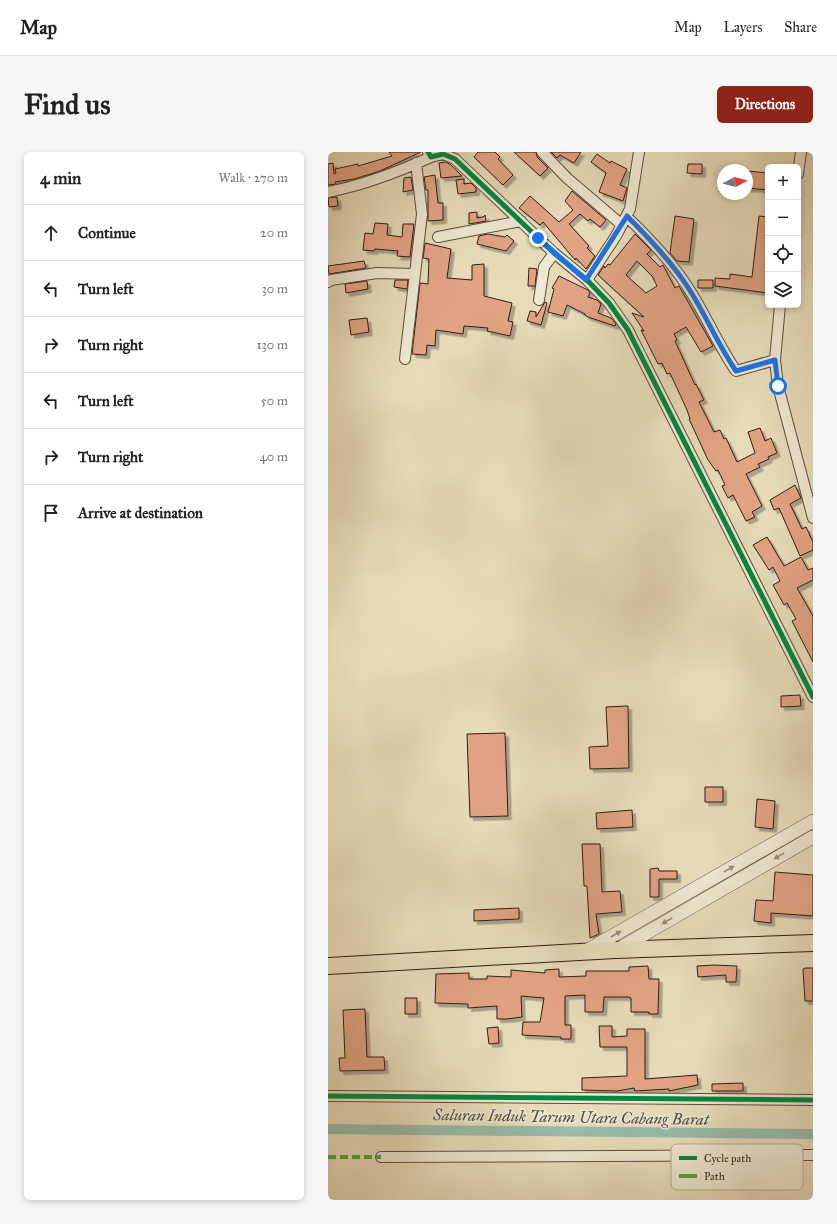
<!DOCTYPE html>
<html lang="en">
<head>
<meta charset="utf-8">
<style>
  :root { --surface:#fff; --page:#f6f6f6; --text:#222; --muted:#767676; --line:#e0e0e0; --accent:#8f2418 }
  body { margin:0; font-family:"IM FELL Great Primer",serif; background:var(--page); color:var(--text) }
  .controls { position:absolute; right:12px; top:12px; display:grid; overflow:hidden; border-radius:6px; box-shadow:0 2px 6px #0003 }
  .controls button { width:36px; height:36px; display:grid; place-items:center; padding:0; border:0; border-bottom:1px solid var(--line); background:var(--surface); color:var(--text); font:20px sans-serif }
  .compass { position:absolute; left:389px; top:12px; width:36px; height:36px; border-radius:50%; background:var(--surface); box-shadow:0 2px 6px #0003; rotate:83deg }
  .stop { position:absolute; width:12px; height:12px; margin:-9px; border:3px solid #1a73e8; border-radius:50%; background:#fff }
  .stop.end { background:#1a73e8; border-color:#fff; box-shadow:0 1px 4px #0008 }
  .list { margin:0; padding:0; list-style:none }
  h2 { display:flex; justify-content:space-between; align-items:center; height:52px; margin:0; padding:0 16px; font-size:17px }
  h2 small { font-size:13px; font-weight:400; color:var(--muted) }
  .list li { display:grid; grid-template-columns:26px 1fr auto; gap:12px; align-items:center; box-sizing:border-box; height:56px; padding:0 16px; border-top:1px solid var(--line) }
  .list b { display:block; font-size:15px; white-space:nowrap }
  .list em { font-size:13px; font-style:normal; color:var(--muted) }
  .icon { flex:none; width:22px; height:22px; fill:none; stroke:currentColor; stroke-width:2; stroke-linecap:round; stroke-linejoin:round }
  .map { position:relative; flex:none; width:485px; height:1048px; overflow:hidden; border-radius:6px }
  header { display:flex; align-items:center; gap:24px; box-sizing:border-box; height:56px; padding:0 20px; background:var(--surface); border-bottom:1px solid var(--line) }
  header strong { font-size:19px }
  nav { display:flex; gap:22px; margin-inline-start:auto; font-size:14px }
  .intro { display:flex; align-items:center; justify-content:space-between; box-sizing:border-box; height:96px; padding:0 24px }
  h1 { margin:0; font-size:28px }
  .button { padding:10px 18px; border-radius:6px; background:var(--accent); color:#fff; font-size:14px; font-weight:700 }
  main { display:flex; gap:24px; padding:0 24px }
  aside { flex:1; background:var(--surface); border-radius:6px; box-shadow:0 2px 6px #0003 }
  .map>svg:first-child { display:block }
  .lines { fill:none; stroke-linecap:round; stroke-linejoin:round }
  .canal { stroke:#98bcaa; stroke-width:10 }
  .building { fill:#e2a385; stroke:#2f1d14; fill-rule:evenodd; filter:url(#shadow) }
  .minor-casing { stroke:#5d4d3e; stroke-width:12 }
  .tertiary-casing { stroke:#5d4d3e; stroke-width:14 }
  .primary-casing { stroke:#2f1d14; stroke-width:18 }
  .minor { stroke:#efe8d2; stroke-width:10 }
  .tertiary { stroke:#efe8d2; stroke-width:13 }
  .primary { stroke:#e7dcba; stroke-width:16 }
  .quiet { stroke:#52a23f; stroke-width:4; stroke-dasharray:8 4; stroke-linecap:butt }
  .cycleway-casing { stroke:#efe8d2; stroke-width:8 }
  .cycleway { stroke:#00873e; stroke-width:5 }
  .oneway { fill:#998d7c }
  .route { stroke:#1a73e8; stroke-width:5 }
  .labels { text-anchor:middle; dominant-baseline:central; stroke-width:3; stroke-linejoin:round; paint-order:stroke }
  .water-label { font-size:16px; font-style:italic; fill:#4e4d41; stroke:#efe8d2 }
  .key { fill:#efe8d2; stroke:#b5ab99; stroke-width:1 }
  .key-label { font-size:11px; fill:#2f1d14 }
</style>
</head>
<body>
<header>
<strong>Map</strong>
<nav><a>Map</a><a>Layers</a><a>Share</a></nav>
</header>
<div class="intro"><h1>Find us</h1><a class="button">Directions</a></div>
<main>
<aside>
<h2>4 min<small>Walk · 270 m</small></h2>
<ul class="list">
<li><svg class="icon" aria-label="ahead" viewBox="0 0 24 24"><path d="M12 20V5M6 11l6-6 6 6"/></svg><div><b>Continue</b></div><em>20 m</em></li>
<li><svg class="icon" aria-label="left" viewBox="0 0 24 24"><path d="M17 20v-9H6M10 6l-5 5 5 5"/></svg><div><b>Turn left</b></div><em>30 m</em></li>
<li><svg class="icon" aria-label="right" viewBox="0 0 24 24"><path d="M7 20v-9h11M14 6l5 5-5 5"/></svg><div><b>Turn right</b></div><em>130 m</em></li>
<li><svg class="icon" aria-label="left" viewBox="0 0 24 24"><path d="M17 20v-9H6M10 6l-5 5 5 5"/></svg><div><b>Turn left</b></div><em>50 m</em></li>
<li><svg class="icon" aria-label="right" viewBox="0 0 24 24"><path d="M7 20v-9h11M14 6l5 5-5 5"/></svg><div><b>Turn right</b></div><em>40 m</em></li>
<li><svg class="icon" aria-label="arrive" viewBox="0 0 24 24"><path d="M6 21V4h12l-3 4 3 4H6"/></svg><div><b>Arrive at destination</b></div></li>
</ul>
</aside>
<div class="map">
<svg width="485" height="1048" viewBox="0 0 485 1048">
  <defs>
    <filter id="shadow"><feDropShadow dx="3.5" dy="3.5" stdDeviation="0" flood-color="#0004"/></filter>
  </defs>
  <rect width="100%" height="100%" fill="#e7dcba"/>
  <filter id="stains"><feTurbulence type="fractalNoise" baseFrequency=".005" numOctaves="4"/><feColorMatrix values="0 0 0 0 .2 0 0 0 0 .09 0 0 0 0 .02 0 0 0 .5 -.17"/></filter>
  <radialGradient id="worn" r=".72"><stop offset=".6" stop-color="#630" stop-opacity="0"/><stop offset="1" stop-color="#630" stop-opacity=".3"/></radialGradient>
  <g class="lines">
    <!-- canal -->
    <path class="canal" d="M0,977L485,982"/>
  </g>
  <!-- building -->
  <path class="building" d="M61,0H93L52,19L26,27L7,30L8,32L0,33V12L5,11L6,22L8,21L7,17L30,12V14L64,4Z
    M150,0H167L172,5L170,7L185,23L175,33L146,5Z
    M186,0H208L209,5L220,16L212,24Z
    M223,0H253L246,11L232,3L229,6Z
    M269,2L282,11L283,9L299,17L292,33L299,36L295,49L271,40L278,21L263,10Z
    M118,10L123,13L134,24L113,26L111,11Z
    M360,12H374V22L359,21Z
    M419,19L440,21V38L419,36Z
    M107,23L110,51H115V68L100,69V38H98L96,25Z
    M83,25L85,38L75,40L76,26Z
    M136,27V32L143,31L148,36V40L130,42L128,28Z
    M244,39L278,68L272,75L262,67L260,69L252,62L241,72L261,94L259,96L267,104L258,117L248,106L247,108L215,70L212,73L191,56L202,44L231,70L245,58L237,49Z
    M9,45L10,54L1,55L0,46Z
    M149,60V66L155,65L157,63L158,69L141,72V61Z
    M347,64L366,67L361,110L349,109L342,101Z
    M431,64L440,65V141L387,134V126L402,127V122L424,125Z
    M47,71L60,72L59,83L74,85L75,72H86L82,105L69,104L70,99L47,97L46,99L35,98L37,81L45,82Z
    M160,82L177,85L179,83L186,89L178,99L149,92L151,84Z
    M307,82L323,98L319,102L332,115L335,113L347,136L351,134L385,194L373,200L358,175L346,182L349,188L347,189L367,233L368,232L376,248L371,250L386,280L392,278L396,287L398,286L409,310L427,301L420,280L432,276L437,289L443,286L449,301L440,305L441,307L430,312L432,315L418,322L434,354L424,360L427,365L418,369L405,343L400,346L394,334L397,333L390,318L388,319L380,308L361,267H362L359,258L342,221L339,222L334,211L330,212L313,178L316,179L304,161L316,165L270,123L276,114L277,116L280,112L282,113ZM309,109L324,124L329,134L318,141L298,123Z
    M97,91L123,97L119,126L144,128V113L156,112V144L184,151L180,169L185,170L182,184L159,179L160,176L136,174L135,182L108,178L107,194L99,193L98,203L84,202L92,131L100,132L101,107L95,106Z
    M36,109L38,116L1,122L0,114Z
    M201,116L209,117L207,134H200Z
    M231,124L260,138L262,141L260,145L269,148L273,152L270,161L283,166L288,172L287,174L260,165L257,163V162L239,153L235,164L220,160L226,137L224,136Z
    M67,128H80L79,137L66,135Z
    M370,128H385V136H370Z
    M39,129L40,137L18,141L17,132Z
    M217,150L219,151L213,173L199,169L202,159L208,160V165Z
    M39,166L41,180L23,183L21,168Z
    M467,333L473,346L462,352L474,377L478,375L485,390V398L472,404L451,356L446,358L442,348Z
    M439,385L456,414L473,405L480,418L485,416V428L469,436L485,464V510L464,469L468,467L459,451L456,453L445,433L452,429L445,415L441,418L425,393Z
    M472,543L473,554L453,555V544Z
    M300,554L301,616L262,617L261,595L280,594L278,555Z
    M177,581L180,664L142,665L139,582Z
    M377,635H395V650H377Z
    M429,647L447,649L445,677L427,675Z
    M304,658L305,675L269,677L268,661Z
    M254,692H272L274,740L292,739L294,760L268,762L271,782L262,786L259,734H256Z
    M330,716L331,719H349V727H331V745H322V717Z
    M447,720L485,723V764L443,761V771L426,769L428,748L445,749Z
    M191,756V767L146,769V758Z
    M386,813L409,814L408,830H398V823L370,825L369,814Z
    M320,814L321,827H331L330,862H321V860H303V846L300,845H276L275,860H257V843L237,844V873H243V887H233V885L194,883L195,870H212L216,846L193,844L194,865L179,867H169V854L140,856V852L107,851L108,822L141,821V827H159V824L183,825V818L217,821V818L231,817V825L258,824V819H301V815Z
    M477,816H485V849H477L475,817Z
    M77,846H89V862H77Z
    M37,857L39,905H56L57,918L12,919L11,906H17L15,858Z
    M271,874H284V885L299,884V877H317V927L369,923L370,933L341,939V937L307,939L306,936L289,939L254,938V926L299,924V895H272Z
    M170,875L171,891L161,892L159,876Z
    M415,931V939H384V932Z"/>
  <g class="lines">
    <!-- minor casing -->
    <g class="minor-casing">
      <path id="minor" d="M100,0L103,5L115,2L127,7L226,101L259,128L281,151L300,178L485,545
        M214,0L239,26L294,73
        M470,22L473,0
        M0,40C36,33 70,20 103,5
        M299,65C321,86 342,108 359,134C377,161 389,191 408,219L447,208
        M110,85L193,69
        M259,128L288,84L302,57L311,0
        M0,130L3,128L49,121L87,122
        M211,148L216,115L226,101
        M452,153L447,208L450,234L485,366
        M77,207L94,62L88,11
        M0,944L485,948
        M53,1005L485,1003"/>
    </g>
    <!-- tertiary casing -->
    <g class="tertiary-casing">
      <path id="tertiary" d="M289,798L485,685
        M258,799L485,669"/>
    </g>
    <!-- primary casing -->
    <g class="primary-casing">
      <path id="primary" d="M0,814L287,798L485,791"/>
    </g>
    <!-- minor -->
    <use href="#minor" class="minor"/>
    <!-- tertiary -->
    <use href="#tertiary" class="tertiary"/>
    <!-- primary -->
    <use href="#primary" class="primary"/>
    <!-- quiet -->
    <path class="quiet" d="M299,65C321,86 342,108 359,134C377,161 389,191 408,219L447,208
      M0,1005H53"/>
    <!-- cycleway casing -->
    <g class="cycleway-casing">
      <path id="cycleway" d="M100,0L103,5L115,2L127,7L226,101L259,128L281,151L300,178L485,545
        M0,944L485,948"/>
    </g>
    <!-- cycleway -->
    <use href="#cycleway" class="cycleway"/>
  </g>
  <!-- one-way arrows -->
  <defs><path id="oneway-solid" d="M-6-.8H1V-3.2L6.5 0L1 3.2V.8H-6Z"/></defs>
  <g class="oneway">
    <use href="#oneway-solid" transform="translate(451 704) rotate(150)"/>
    <use href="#oneway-solid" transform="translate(401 717) rotate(-30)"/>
    <use href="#oneway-solid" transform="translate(339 769) rotate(150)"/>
    <use href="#oneway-solid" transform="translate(288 782) rotate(-30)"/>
  </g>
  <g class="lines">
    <!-- route -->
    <path class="route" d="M210,86L258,128L299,64C321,86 342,108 359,134C377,161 389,191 408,219L447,208L450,234"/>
  </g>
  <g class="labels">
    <!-- water labels -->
    <g class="water-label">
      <text transform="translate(243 965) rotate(1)">Saluran Induk Tarum Utara Cabang Barat</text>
    </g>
  </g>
  <!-- legend -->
  <rect x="343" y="992" width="132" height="46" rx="6" class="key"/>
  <rect x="351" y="1004" width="18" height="4" fill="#00873e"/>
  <rect x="351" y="1022" width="18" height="4" fill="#52a23f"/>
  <g class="key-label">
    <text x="376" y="1010">Cycle path</text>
    <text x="376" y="1028">Path</text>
  </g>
  <rect width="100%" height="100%" filter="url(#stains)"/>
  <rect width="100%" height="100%" fill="url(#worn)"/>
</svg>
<div class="controls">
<button>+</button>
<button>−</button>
<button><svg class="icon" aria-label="locate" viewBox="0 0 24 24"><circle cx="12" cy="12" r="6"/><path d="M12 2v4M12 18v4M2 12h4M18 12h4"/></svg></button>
<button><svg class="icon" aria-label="layers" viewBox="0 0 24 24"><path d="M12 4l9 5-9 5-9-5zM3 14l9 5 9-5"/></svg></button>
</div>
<svg class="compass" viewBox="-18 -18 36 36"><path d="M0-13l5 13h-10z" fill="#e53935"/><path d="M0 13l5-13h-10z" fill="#767676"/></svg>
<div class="stop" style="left:450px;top:234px"></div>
<div class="stop end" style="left:210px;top:86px"></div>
</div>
</main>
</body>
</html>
